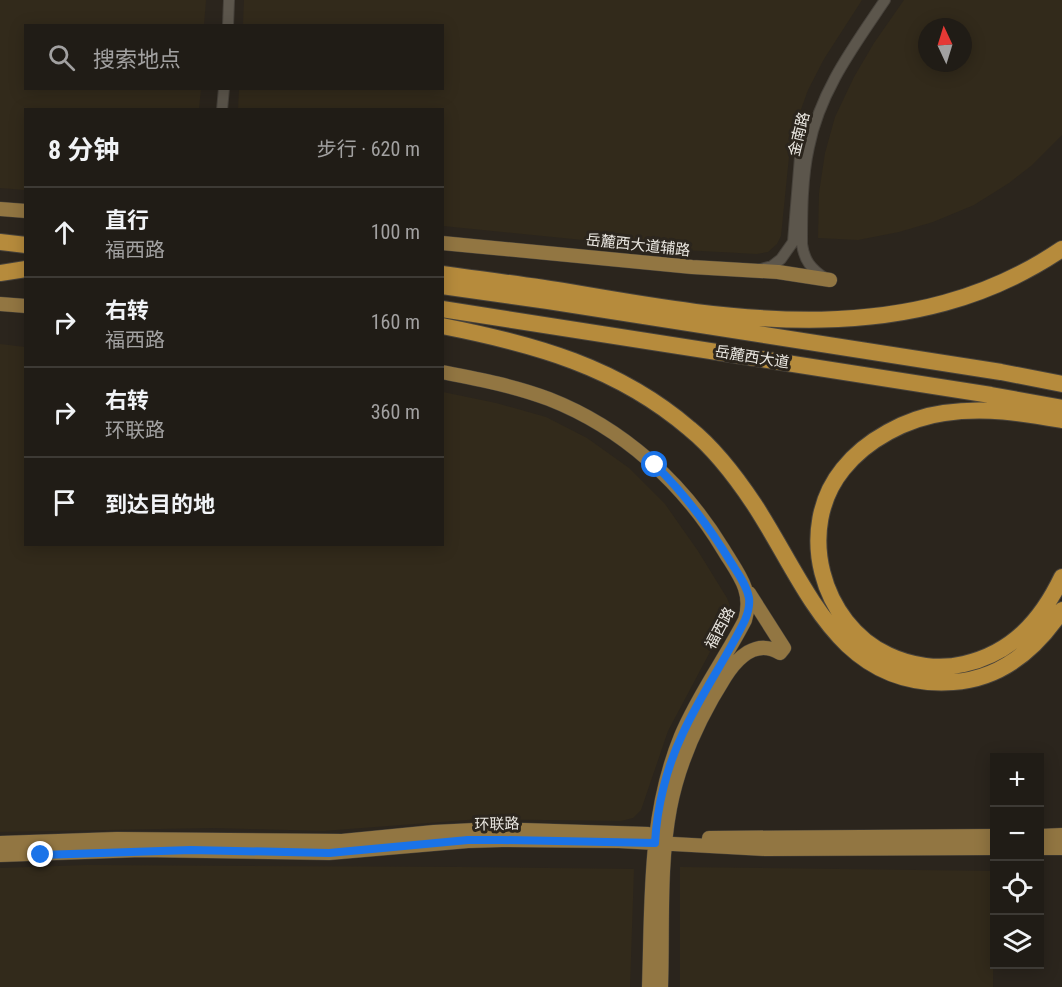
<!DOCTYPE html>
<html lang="zh">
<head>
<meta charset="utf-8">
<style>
  :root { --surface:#201c16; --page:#28251f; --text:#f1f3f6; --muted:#a2a1a1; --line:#3d3a35 }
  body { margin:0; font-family:"Roboto Condensed","Noto Sans SC",sans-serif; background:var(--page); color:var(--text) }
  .controls { position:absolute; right:18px; bottom:18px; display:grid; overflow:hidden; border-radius:0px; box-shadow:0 3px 15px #0003 }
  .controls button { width:54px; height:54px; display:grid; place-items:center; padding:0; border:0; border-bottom:2px solid var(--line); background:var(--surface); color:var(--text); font:30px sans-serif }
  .compass { position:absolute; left:918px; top:18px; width:54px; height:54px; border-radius:50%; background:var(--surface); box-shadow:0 3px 15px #0003; rotate:356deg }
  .stop { position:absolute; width:18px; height:18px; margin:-14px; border:4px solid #1a73e8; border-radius:50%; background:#fff }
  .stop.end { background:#1a73e8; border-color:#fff; box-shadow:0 2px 6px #0008 }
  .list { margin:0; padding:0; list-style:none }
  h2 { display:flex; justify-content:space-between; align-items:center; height:78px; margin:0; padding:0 24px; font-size:26px }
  h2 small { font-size:20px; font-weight:400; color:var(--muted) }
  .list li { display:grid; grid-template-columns:39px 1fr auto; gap:18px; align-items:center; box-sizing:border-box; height:90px; padding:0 24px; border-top:2px solid var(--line) }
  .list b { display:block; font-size:22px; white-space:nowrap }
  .list p { margin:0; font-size:20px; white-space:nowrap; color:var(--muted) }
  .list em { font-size:20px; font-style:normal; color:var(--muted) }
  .icon { flex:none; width:33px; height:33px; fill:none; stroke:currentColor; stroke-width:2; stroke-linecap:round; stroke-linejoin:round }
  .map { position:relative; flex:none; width:1062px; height:987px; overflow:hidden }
  .search { position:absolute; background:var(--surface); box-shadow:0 3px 15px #0003; left:24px; top:24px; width:420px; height:66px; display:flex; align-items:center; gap:15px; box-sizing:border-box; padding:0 21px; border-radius:0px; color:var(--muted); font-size:22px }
  .panel { position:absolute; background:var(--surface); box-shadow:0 3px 15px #0003; left:24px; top:108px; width:420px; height:438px; border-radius:0px }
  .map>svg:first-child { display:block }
  .built { fill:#322a1b; fill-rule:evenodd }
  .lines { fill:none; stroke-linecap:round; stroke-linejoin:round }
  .minor-casing { stroke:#47423b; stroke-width:12 }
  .major-casing { stroke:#47423b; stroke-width:15 }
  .highway-casing { stroke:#47423b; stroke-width:18 }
  .minor { stroke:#5c564c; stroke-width:10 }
  .major { stroke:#927642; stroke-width:14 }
  .highway { stroke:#b68b3c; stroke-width:16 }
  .route { stroke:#1a73e8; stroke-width:8 }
  .labels { text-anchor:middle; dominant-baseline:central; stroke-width:6; stroke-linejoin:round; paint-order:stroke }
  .street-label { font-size:15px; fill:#eae7e1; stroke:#2b251d }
</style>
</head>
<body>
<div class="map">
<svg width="1062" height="987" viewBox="0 0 1062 987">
  <rect width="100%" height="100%" fill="#2b251d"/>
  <!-- built -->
  <path class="built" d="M0,0H206L204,25L26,26V88L201,89L199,109L26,110L25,190L0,188Z
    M244,0H862L824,59L808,90L791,137L781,236L777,244L768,252L757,254L683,250L443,226L442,110L238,109L239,89L442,88V26L243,25Z
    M904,0H1062V135L1031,166L1009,183L974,205L933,222L899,232L858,240L818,238L819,193L825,153L835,117L854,77L874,43ZM927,27H963V63H927Z
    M0,344L25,347L26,544H442L443,392L496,403L546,417L587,438L629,468L665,504L698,551L727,598L730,606L728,618L668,731L641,810L633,818L621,821L480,819L323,831L214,828L0,832Z
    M87,865L458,867L634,869L630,987H0V868Z
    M680,867L994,871L993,987H680Z"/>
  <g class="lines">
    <!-- minor casing -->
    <g class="minor-casing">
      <path id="minor" d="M228,26L229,0
        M222,110L224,88
        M761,269L772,266L781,259L793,242L800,157
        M825,278C811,269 804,260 802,244C802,213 802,178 809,147C820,91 854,46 885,0"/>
    </g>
    <!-- major casing -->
    <g class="major-casing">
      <path id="major" d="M0,209L26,211
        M442,243L692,267L778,272L830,280
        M0,304L26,306
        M442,372C478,379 515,386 549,399C623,428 683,483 723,549C738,574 754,591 745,620C725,659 698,695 681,736C648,816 652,902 649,987
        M1040,836L1062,835
        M709,838L994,836
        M0,843L117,839L342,841L434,832L495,829L648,834
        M1040,848H1062
        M0,855L141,850L329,853L468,841L502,840L619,841L765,849L994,848
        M661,987C663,928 659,866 670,808C679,761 699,718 725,677C737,658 756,638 780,653L784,648L749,593"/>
    </g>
    <!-- highway casing -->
    <g class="highway-casing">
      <path id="highway" d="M0,242L26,245
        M0,273L26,269
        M442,274C485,280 527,285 569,292C736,321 911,351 1062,249
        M442,286L548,301L1001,372L1062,384
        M442,309L991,395L1062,408
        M442,326C534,344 618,367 690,429C716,450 736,477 754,504C806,583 838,690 953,682C1001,679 1036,649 1062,610
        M1062,420C1021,413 986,407 944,413C907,418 866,440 843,469C795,528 821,624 888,655C911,666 939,670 964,664C1012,653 1041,621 1062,577"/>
    </g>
    <!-- minor -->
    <use href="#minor" class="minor"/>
    <!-- major -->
    <use href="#major" class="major"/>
    <!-- highway -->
    <use href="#highway" class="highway"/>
  </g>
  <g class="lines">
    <!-- route -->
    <path class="route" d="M41,855L191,850L329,853L468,840H502L655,843C657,806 667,766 683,733C701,694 726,659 745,620C748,613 750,606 749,598C747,586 739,575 732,564C710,528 686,495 655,465"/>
  </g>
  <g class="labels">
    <!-- street labels -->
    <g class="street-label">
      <text transform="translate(799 134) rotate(-76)">金南路</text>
      <text transform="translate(638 245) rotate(6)">岳麓西大道辅路</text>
      <text transform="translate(752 357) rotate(9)">岳麓西大道</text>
      <text transform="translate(720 628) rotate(-62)">福西路</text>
      <text transform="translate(497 824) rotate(-1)">环联路</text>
    </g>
  </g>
</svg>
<div class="controls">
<button>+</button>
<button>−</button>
<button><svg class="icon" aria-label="locate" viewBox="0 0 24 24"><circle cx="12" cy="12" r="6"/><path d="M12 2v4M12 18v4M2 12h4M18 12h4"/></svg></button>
<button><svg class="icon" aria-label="layers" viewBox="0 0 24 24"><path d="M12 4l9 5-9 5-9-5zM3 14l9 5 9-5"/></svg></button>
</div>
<svg class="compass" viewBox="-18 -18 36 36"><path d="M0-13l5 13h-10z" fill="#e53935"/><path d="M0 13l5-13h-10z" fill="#a2a1a1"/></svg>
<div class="stop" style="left:655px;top:465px"></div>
<div class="stop end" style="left:41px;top:855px"></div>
<div class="search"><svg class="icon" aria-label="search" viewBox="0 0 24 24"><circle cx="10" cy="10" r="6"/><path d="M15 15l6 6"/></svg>搜索地点</div>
<section class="panel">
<h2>8 分钟<small>步行 · 620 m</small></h2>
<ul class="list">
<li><svg class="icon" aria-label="ahead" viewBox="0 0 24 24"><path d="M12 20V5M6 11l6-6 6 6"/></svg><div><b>直行</b><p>福西路</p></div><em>100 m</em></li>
<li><svg class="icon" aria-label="right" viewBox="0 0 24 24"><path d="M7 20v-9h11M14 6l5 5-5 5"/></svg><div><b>右转</b><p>福西路</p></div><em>160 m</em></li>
<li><svg class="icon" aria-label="right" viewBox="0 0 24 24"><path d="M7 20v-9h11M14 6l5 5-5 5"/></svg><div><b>右转</b><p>环联路</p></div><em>360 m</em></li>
<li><svg class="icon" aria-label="arrive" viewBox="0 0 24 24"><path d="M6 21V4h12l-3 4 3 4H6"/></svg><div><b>到达目的地</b></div></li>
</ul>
</section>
</div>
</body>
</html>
